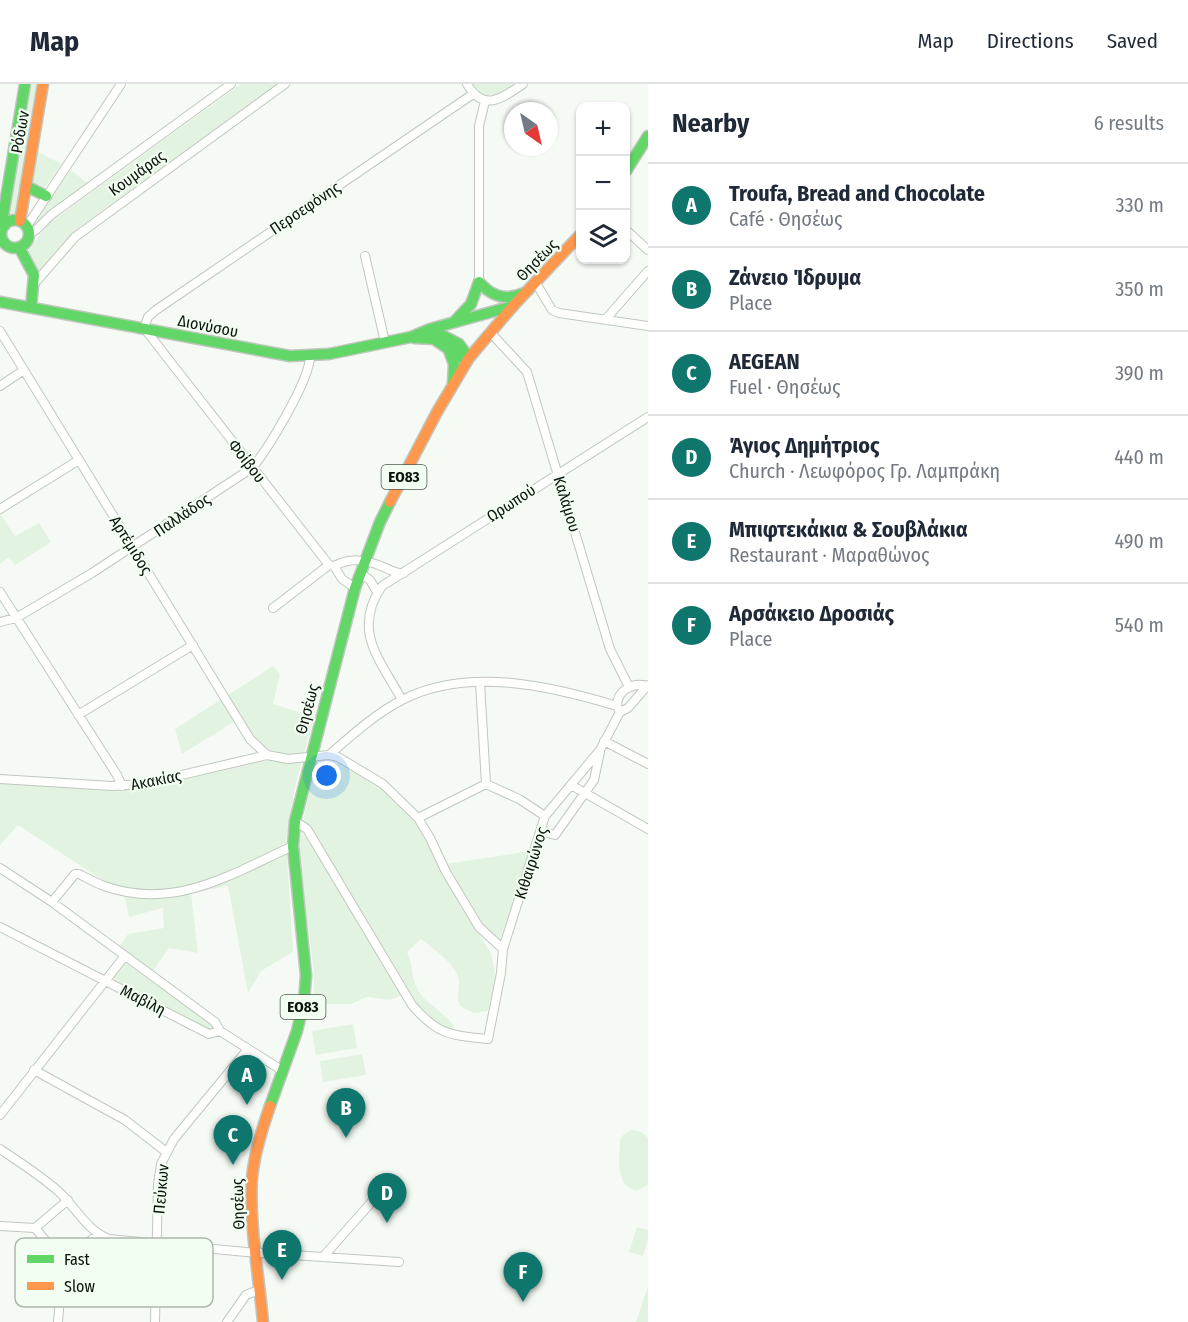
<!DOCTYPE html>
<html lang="en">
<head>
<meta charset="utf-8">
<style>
  :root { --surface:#fff; --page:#f6f6f7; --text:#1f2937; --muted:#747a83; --line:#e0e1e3; --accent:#0f766e }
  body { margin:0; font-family:"Fira Sans Condensed",sans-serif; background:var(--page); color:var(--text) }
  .controls { position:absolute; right:18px; top:18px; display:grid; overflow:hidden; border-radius:12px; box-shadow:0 2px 4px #0004 }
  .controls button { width:54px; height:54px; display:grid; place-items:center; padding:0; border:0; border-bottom:2px solid var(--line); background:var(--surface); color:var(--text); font:30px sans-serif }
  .compass { position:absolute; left:504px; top:18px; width:54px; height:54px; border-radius:50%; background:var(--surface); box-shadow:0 2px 4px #0004; rotate:146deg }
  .you { position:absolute; left:327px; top:692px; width:21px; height:21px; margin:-15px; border:4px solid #fff; border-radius:50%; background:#1a73e8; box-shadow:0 0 0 9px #1a73e833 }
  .badge { display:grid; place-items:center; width:39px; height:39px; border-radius:50%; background:var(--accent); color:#fff; font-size:20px; font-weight:700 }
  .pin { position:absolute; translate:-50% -50px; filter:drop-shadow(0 2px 3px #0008) }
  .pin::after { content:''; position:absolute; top:32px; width:21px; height:18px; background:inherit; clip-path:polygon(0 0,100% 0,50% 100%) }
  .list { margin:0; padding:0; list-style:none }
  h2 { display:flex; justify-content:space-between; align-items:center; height:78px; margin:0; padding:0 24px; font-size:26px }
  h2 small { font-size:20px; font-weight:400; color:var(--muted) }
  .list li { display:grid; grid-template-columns:39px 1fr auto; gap:18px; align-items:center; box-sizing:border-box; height:84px; padding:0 24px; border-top:2px solid var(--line) }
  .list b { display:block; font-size:22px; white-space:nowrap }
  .list p { margin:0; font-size:20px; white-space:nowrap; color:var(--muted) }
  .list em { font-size:20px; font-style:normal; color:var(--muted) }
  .icon { flex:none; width:33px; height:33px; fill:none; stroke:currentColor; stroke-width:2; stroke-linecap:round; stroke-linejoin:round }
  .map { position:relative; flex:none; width:648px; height:1238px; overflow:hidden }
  header { display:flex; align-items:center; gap:36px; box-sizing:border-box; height:84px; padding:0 30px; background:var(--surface); border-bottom:2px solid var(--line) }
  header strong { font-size:28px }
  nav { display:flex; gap:33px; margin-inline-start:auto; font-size:21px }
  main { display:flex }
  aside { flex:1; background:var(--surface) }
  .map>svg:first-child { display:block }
  .green { fill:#e2f4e1 }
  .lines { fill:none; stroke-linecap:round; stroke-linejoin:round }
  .street-casing { stroke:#c1c7c0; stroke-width:10 }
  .fast-casing { stroke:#c1c7c0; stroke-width:13 }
  .slow-casing { stroke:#c1c7c0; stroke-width:13 }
  .street { stroke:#fefefd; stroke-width:8 }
  .fast { stroke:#63d668; stroke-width:10 }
  .slow { stroke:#ff974d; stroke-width:10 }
  .labels { text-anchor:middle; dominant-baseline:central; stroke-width:4.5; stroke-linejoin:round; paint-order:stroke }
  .shield { fill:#f2fef1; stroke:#515a51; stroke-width:1.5 }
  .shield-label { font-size:15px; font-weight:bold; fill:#0c130c }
  .street-label { font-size:16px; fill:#0c130c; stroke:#f2fef1 }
  .key { fill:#f2fef1; stroke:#adb8ac; stroke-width:1.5 }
  .key-label { font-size:16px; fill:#0c130c }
</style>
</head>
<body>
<header>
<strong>Map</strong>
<nav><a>Map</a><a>Directions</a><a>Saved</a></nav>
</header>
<main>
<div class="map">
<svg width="648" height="1238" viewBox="0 0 648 1238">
  <rect width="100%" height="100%" fill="#f5fbf4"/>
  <!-- green -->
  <path class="green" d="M28,0H39L17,128L11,133L8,130Z
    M241,0H278L81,142L39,187L28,167L48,140Z
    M471,0H517C502,9 483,20 471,0Z
    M36,67L62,80L44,104C38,106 35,103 31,98Z
    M71,86L87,99L46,131L33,144L31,141Z
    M0,429L15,452L39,439L51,458L15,481L9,473L0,480Z
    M273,582L280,590L273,620L314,633L295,703L286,757L293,868L261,887L248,909L228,802L191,809L198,869L169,864L153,887L119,863L128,850L164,844L163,824L129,833L124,810L18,741L0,761V699L128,706L248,681L270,673L271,667L253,654L240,634L182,670L175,645Z
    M316,679H341L382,705L412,732L426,754L440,784L491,870C498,892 494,906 488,927L474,929L460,922C456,911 459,909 459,898C458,881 433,865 421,855L407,868C413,880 411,889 415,900C422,919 443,926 454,942L452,947C436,942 427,933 416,919L312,746L303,736Z
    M301,747L311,760L402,911L390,916L367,913L351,920H313C314,911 314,901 314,892C311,844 295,795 301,747Z
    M531,767L500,856C475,836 462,808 446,780Z
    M124,878L214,942L211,946L112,895Z
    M353,940L357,964L316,971L312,947Z
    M362,970L366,991L323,998L320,977Z
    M632,1046L642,1048L648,1054V1101L637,1107C614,1102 620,1074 620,1056L623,1051Z
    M637,1143L648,1146V1156L643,1172L629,1168Z
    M648,1202V1238H636Z"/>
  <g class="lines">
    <!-- street casing -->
    <g class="street-casing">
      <path id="street" d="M467,0C484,29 502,14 523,0
        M27,142L121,0
        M626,146L648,166
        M29,150L36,146L51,131L231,0
        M365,172L385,258
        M479,198V42L485,17
        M35,199L75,153L285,0
        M536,199L552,226L559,229L648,242
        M605,236L648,187
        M0,247L250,655L267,671
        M490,248L527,288L610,565L629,603
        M0,302L24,286
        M0,425L79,376
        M334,482C350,474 364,475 381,482C389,485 396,490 404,489
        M360,489L370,496L377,508
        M355,504L342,495L334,482L329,481L144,244L148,233L156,226L473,10
        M0,508L117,691L122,702
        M273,524L329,481
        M0,538L16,534L92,489L252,384C268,365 310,296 310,272
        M480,599L486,700
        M402,616C381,577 351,547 382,502L648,333
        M617,622C617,606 633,598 647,602
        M78,631L193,561
        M604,657L648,680
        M329,671C352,651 375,630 402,616C467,582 551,602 617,622L620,628
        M0,695L112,702L143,700L267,671L288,675L329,671L338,673L383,700L418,734L430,754L446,788L479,843L503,865
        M571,701L648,745
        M418,734L486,700L519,715L545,732
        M295,737L307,745L412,921C438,951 449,951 488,955L501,889L503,865L545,732L600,666L620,628L628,624L648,601
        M542,747L555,751L594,696L600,668
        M0,784L52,818L215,938L220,947
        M52,818L75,790H79C87,794 96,799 104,802C175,827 231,790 293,762
        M0,843L209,950L220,947L283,987
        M34,986L125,1036L165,1067
        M0,1031L124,873
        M0,1065C19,1078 40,1091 58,1107C75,1122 87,1147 109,1155L246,1168L399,1178
        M0,1142L35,1144
        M35,1144L63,1177L58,1238
        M35,1144L68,1116
        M323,1173L376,1113
        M63,1177L98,1151
        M155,1238L158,1100L161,1080L174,1055L248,965
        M227,1238L246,1211L259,1206"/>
    </g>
    <!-- fast casing -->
    <g class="fast-casing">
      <path id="fast" d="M626,87L648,52
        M26,102L46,112
        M1 150a14 14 0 1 1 28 0a14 14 0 1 1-28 0Z
        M5,141L3,132L25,0
        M19,163L34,191L31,223
        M479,198C492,213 506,217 524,209
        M0,218L290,272L329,270L411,253L430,245L513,222
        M455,237L471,220L479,198
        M430,245L459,260L469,274
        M414,254L434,255L462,274H469
        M448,264L454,280L453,299
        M270,1022L297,947L304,918L306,891L293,762L295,737L355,504L380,438L390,418"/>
    </g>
    <!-- slow casing -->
    <g class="slow-casing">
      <path id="slow" d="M20,137L43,0
        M390,418L437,328L469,274L513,222L580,151
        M263,1238C259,1192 249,1141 252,1094C254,1070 262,1045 270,1022"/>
    </g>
    <!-- street -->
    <use href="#street" class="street"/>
    <!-- fast -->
    <use href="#fast" class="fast"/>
    <!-- slow -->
    <use href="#slow" class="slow"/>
  </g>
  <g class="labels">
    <!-- shield labels -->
    <g class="shield">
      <rect x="381.5" y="381" width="45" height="24" rx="4.5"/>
      <rect x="280.5" y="911" width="45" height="24" rx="4.5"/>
    </g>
    <g class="shield-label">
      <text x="404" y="393">ΕΟ83</text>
      <text x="303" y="923">ΕΟ83</text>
    </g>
    <!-- street labels -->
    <g class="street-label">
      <text transform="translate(20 48) rotate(-80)">Ρόδων</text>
      <text transform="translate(137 89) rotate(-36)">Κουμάρας</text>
      <text transform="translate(305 124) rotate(-34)">Περσεφόνης</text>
      <text transform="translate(537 176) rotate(-46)">Θησέως</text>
      <text transform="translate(208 242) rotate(11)">Διονύσου</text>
      <text transform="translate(247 377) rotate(52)">Φοίβου</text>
      <text transform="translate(511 419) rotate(-33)">Ωρωπού</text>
      <text transform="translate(567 420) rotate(73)">Καλάμου</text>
      <text transform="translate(182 431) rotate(-34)">Παλλάδος</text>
      <text transform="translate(131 461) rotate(58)">Αρτέμιδος</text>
      <text transform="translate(307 625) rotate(-75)">Θησέως</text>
      <text transform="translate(156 696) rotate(-11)">Ακακίας</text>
      <text transform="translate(531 779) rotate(-72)">Κιθαιρώνος</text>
      <text transform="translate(143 916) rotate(27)">Μαβίλη</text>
      <text transform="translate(161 1105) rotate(-85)">Πεύκων</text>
      <text transform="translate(238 1120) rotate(-92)">Θησέως</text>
    </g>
  </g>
  <!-- legend -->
  <rect x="15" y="1154" width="198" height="69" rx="9" class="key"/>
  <rect x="27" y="1171" width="27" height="8" fill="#63d668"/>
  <rect x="27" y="1198" width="27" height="8" fill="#ff974d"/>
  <g class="key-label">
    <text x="64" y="1181">Fast</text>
    <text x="64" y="1208">Slow</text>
  </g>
</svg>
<div class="controls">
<button>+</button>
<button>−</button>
<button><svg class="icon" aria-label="layers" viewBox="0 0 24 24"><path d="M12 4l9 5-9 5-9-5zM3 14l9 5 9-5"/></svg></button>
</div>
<svg class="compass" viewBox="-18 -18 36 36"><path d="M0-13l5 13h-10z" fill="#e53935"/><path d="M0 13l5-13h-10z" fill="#747a83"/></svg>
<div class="you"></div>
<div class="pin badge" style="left:247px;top:1021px">A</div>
<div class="pin badge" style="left:346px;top:1054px">B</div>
<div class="pin badge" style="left:233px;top:1081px">C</div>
<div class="pin badge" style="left:387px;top:1139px">D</div>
<div class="pin badge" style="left:282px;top:1196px">E</div>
<div class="pin badge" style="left:523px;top:1218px">F</div>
</div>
<aside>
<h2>Nearby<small>6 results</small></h2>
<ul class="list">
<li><span class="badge">A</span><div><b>Troufa, Bread and Chocolate</b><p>Café · Θησέως</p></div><em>330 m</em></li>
<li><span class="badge">B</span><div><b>Ζάνειο Ίδρυμα</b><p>Place</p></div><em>350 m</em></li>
<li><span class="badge">C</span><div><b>AEGEAN</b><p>Fuel · Θησέως</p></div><em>390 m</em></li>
<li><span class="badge">D</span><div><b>Άγιος Δημήτριος</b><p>Church · Λεωφόρος Γρ. Λαμπράκη</p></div><em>440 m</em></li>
<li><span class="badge">E</span><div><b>Μπιφτεκάκια &amp; Σουβλάκια</b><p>Restaurant · Μαραθώνος</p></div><em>490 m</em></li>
<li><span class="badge">F</span><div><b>Αρσάκειο Δροσιάς</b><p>Place</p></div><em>540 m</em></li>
</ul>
</aside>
</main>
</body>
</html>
